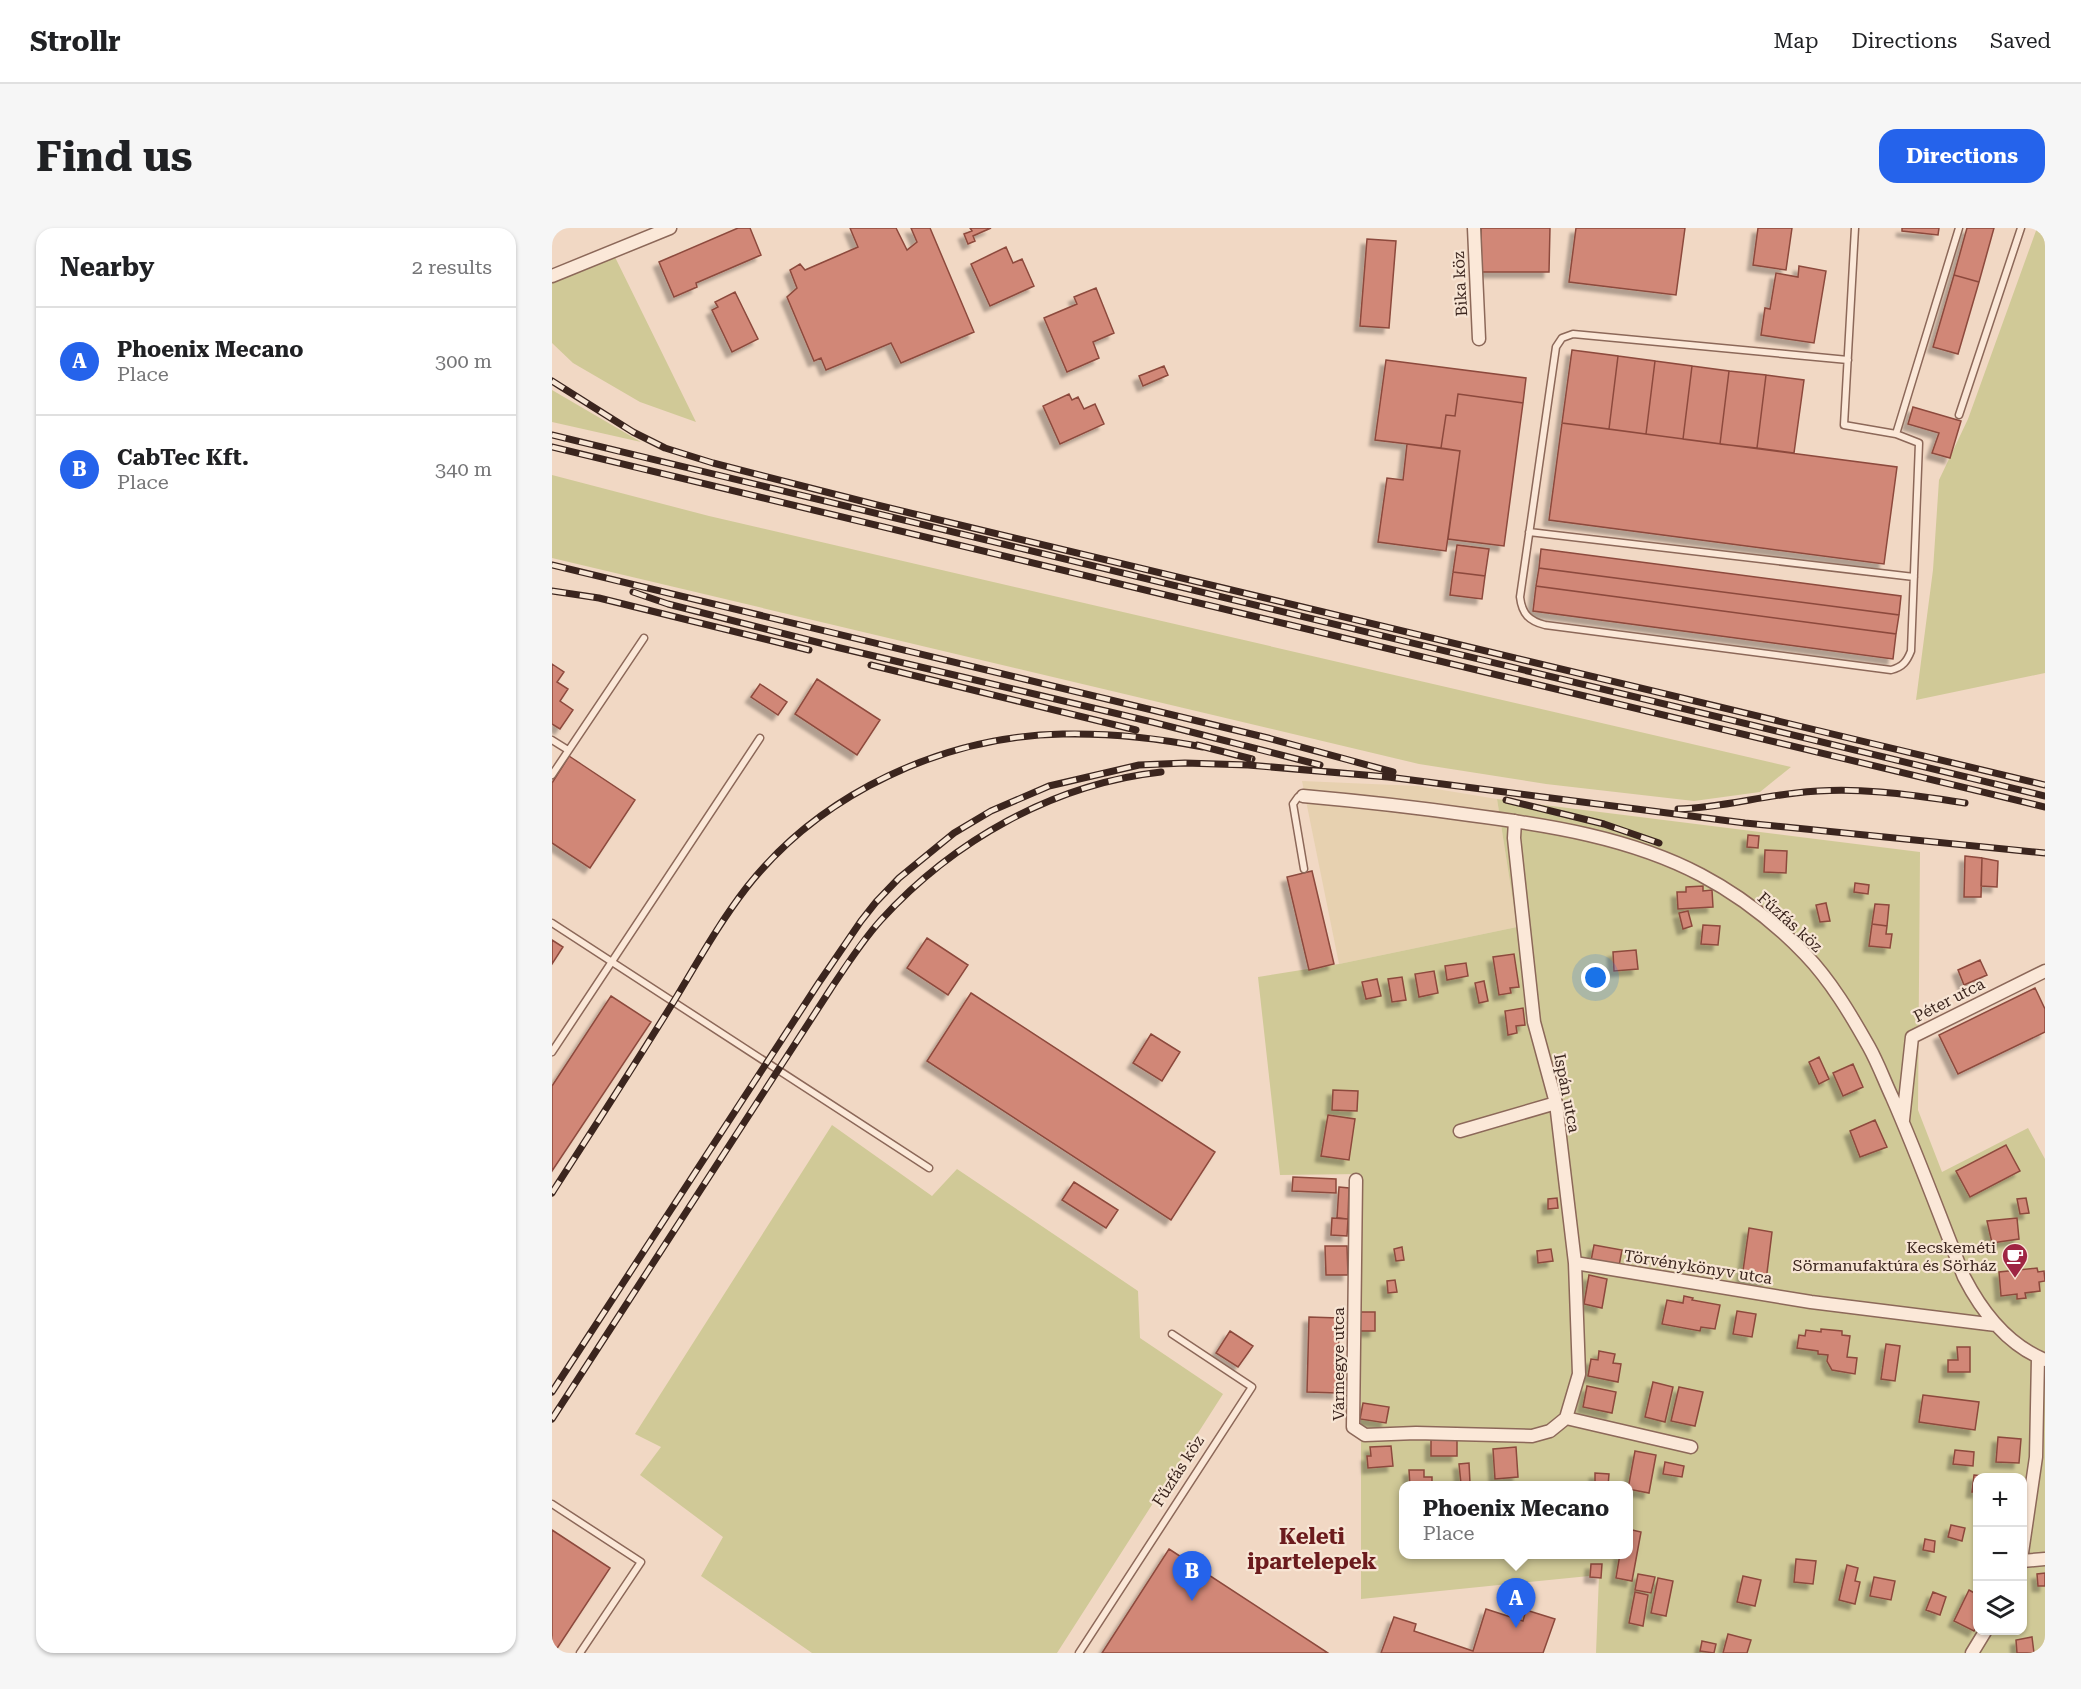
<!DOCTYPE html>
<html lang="en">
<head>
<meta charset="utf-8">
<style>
  :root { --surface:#fff; --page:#f6f6f6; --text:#202124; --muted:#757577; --line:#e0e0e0; --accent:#2563eb }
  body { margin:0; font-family:"Roboto Serif",serif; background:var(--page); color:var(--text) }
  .controls { position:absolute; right:18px; bottom:18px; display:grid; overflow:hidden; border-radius:12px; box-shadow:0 2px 4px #0004 }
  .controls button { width:54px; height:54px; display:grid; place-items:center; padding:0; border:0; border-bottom:2px solid var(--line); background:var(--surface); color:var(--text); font:30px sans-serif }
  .you { position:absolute; left:1044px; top:750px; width:21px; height:21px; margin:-15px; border:4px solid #fff; border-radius:50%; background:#1a73e8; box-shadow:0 0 0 9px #1a73e833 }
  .badge { display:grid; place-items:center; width:39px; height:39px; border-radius:50%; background:var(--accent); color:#fff; font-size:20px; font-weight:700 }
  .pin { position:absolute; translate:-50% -50px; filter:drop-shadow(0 2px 3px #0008) }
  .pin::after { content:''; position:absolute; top:32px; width:21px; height:18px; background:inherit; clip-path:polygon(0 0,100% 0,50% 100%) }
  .popup { position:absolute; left:847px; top:1253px; width:234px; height:78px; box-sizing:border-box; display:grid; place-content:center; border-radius:12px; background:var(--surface); filter:drop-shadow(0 2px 4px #0005); font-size:20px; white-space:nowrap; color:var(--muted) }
  .popup b { font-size:22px; color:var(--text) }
  .popup::after { content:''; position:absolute; left:50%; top:100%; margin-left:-12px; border:12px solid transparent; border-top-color:var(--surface) }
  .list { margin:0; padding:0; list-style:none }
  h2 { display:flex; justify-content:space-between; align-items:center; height:78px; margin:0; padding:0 24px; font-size:26px }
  h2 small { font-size:20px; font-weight:400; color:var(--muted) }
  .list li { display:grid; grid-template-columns:39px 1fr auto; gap:18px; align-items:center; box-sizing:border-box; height:108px; padding:0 24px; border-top:2px solid var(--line) }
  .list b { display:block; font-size:22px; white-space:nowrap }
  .list p { margin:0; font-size:20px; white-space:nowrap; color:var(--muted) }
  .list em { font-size:20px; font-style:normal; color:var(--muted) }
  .icon { flex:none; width:33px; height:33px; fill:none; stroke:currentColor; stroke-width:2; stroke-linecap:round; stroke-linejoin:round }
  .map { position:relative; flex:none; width:1493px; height:1425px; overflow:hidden; border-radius:18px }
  header { display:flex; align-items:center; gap:36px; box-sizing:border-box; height:84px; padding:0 30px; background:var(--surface); border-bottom:2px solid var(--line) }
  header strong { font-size:28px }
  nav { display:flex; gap:33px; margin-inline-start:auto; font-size:21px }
  .intro { display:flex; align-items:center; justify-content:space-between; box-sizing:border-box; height:144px; padding:0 36px }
  h1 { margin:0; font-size:42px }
  .button { padding:15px 27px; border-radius:18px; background:var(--accent); color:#fff; font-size:21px; font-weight:700 }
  main { display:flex; gap:36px; padding:0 36px }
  aside { flex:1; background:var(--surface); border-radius:18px; box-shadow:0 2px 4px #0004 }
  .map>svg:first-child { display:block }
  .farmland { fill:#e7d1b0 }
  .green { fill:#d0c997; fill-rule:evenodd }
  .building { fill:#d18777; stroke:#8d4a3d; stroke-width:1.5; filter:url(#shadow) }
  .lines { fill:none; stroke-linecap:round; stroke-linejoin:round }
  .lane-casing { stroke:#8c6859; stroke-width:9 }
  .street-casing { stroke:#8c6859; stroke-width:15 }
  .lane { stroke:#fbe8d8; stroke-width:6 }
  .street { stroke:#fbe8d8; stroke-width:12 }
  .rail-casing { stroke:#3b251e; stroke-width:7 }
  .rail { stroke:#f7e5d4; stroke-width:4.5; stroke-dasharray:14; stroke-linecap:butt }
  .labels { text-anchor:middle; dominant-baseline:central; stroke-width:4.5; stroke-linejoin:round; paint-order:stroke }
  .street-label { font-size:16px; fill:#3b251e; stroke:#f7e5d4 }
  .poi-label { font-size:16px; fill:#3b251e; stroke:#f7e5d4; text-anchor:end }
  .district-label { font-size:22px; font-weight:bold; fill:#6b1b1d; stroke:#f7e5d4 }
</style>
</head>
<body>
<header>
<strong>Strollr</strong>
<nav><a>Map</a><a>Directions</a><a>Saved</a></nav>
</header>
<div class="intro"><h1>Find us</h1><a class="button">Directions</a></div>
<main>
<aside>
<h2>Nearby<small>2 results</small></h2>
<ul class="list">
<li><span class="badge">A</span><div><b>Phoenix Mecano</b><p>Place</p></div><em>300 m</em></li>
<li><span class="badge">B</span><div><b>CabTec Kft.</b><p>Place</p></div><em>340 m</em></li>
</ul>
</aside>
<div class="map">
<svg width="1493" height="1425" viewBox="0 0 1493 1425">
  <defs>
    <filter id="shadow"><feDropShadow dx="-5.5" dy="5.5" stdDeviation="1.5" flood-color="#0004"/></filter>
  </defs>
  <rect width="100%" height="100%" fill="#f1d8c4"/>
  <!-- farmland -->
  <path class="farmland" d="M750,553L866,558L945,571L965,699L787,736Z"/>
  <!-- green -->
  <path class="green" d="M1485,0H1493V445L1364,472L1381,342L1387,252L1416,191Z
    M61,25L144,194L88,174L21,135L0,115V47Z
    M0,162L89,214L0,194Z
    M0,247L157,288L1239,539L1208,564L1142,573L994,556L867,536L0,330Z
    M945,571L1368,624L1366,882L1390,944L1476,900L1493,931V1425H1044L1047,1347L809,1371V946L728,947L706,749L787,736L965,699ZM1426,1250H1470V1402H1426ZM852,1258H1076V1326H852Z
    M280,897L380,968L405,941L586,1063L588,1110L671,1166L505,1425H260L149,1348L171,1309L88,1247L109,1219L83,1206Z"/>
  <!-- building -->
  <path class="building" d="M186,0H198L209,27L144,55L145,59L122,69L107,34Z
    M298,0H344L355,22L365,14L359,0H378L422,104L349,135L339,115L274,142L269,130L262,133L235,69L245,60L238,42L248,36L253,42L306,19Z
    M418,0H439L421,8L423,13L416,16L412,6L420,3Z
    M929,0H998L997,44H929Z
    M1024,0H1133L1124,67L1017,54Z
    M1206,0H1240L1234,42L1201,37Z
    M1350,0H1387L1386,7L1350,3Z
    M1415,0H1442L1427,54L1402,47Z
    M815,11L844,13L837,100L808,98Z
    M454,19L461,35L470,31L482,58L438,78L419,36Z
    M1247,38L1274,43L1262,115L1209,107L1213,80L1218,81L1224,45L1246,49Z
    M1402,47L1427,54L1406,126L1381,119Z
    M544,60L562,105L541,114L547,130L515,144L492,90L525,76L522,69Z
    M183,64L206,111L180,124L160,82L166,79L163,74Z
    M1020,122L1066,128L1057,201L1010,195Z
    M1066,128L1103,133L1094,206L1057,201Z
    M834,132L974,150L971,175L906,166L903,188L894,187L889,220L823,212Z
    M1103,133L1140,138L1131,211L1094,206Z
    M612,138L616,147L591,158L587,148Z
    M1140,138L1177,143L1168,216L1131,211Z
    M1177,143L1214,147L1205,220L1168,216Z
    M1214,147L1252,152L1242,225L1205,220Z
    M517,166L520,172L526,169L532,181L543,176L552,196L508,216L491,178Z
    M906,166L971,175L952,318L896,311L908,223L889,220L894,187L903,188Z
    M1361,179L1409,193L1398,230L1380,225L1387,205L1356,196Z
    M1010,195L1345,239L1332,336L997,292Z
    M855,216L908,223L894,323L826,314L835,250L851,252Z
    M905,317L937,321L933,348L901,344Z
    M989,321L1349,368L1347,387L987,340Z
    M987,340L1347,387L1344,406L984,358Z
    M901,344L933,348L930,371L898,367Z
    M984,358L1344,406L1341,431L981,383Z
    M0,436L12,444L5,454L16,461L8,473L21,482L8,501L0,496Z
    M265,451L328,492L305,527L243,486Z
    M208,456L235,474L226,487L199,469Z
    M17,528L83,572L38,640L0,615V555Z
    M1196,607L1207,608L1206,620L1195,619Z
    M1213,622L1235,623L1234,645L1212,644Z
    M1413,628L1430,630L1429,669H1412Z
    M1430,630L1446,633L1445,659L1429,658Z
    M760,643L782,736L757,742L735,649Z
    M1303,655L1317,657L1316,666L1302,664Z
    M1151,658V663L1160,662L1161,679L1126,681L1125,664H1134V659Z
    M1274,675L1278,693L1268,694L1264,677Z
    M1323,676L1337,677L1335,698L1320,696Z
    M1136,683L1140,698L1131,701L1127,685Z
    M1320,696L1335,698L1334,706H1340L1338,720L1317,718Z
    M1151,697L1168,698L1166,717L1149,716Z
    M375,710L416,737L396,767L355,740Z
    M0,712L11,719L0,736Z
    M1084,722L1086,741L1062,743L1061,724Z
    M962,726L967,759L958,760L959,765L947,767L941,729Z
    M1428,732L1435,747L1412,757L1406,742Z
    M914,735L916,748L895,752L893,738Z
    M882,743L886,765L867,769L863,746Z
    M850,749L854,772L840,774L836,751Z
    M825,751L829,768L814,771L810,754Z
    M932,753L936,773L927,775L923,755Z
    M1483,760L1493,781V804L1406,846L1387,807Z
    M419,765L663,924L619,992L375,833Z
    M59,768L99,794L0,943V858Z
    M971,780L973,797L964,798L965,805L956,807L953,783Z
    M599,806L628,824L610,853L581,835Z
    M1267,829L1277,851L1267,856L1257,834Z
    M1301,836L1311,859L1291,868L1281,845Z
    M781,862L806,863L805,883L780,882Z
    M776,887L803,891L797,932L769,928Z
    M1323,892L1335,919L1308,929L1298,903Z
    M1454,917L1468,943L1418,969L1404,943Z
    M741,949L784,951V965L740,963Z
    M522,954L566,982L554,1000L510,972Z
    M787,959L797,960L796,991L785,990Z
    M1005,970L1006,980L996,981V971Z
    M1474,970L1477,985L1468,986L1465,971Z
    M780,990L796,991L795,1008L779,1007Z
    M1465,990L1467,1011L1440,1015L1435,993Z
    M1197,1000L1220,1004L1214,1053L1190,1050Z
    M1042,1017L1070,1022L1067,1038L1039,1033Z
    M773,1018H795L796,1047H774Z
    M850,1019L852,1032L844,1033L842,1021Z
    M999,1021L1001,1033L986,1035L985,1023Z
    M1485,1040L1486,1044L1492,1043L1493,1053L1487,1054L1488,1063L1473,1065L1474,1070L1465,1071V1066L1449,1068L1447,1044Z
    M1037,1047L1055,1051L1050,1080L1032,1076Z
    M843,1052L845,1064L836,1065L835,1053Z
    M1132,1068L1141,1070L1140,1072L1168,1077L1163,1101L1149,1099L1148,1103L1110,1096L1115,1072L1131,1075Z
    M1185,1083L1204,1086L1200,1109L1181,1106Z
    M806,1084H823V1103H806Z
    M757,1089L787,1090L786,1165L755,1164Z
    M1269,1101L1290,1103V1107L1298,1108L1295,1129L1305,1130L1303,1146L1280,1142L1275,1133L1276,1127L1266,1126V1123L1245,1120L1247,1107L1253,1108L1254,1102L1269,1104Z
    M678,1103L701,1118L686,1139L664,1125Z
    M1334,1116L1348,1118L1343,1153L1329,1151Z
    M1405,1119H1418V1144H1396V1132H1406Z
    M1047,1123L1063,1126L1061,1135L1069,1136L1066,1154L1036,1148L1039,1131L1046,1132Z
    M1101,1154L1121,1159L1113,1194L1093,1189Z
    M1035,1158L1064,1164L1060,1185L1031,1179Z
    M1127,1159L1151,1164L1143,1198L1119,1193Z
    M1371,1167L1427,1174L1423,1202L1367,1194Z
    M811,1175L837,1179L834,1195L808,1191Z
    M1446,1209L1469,1211L1467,1235L1444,1234Z
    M879,1211H905V1228H879Z
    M839,1218L841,1238L816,1240L815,1228H819L818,1219Z
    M964,1219L966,1249L943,1251L941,1221Z
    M1403,1222L1422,1224L1421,1238L1401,1236Z
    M1083,1223L1104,1227L1097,1265L1076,1261Z
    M1113,1234L1132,1238L1130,1249L1111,1246Z
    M917,1235L918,1255L909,1256L907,1236Z
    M857,1242H872V1249H880V1258H858Z
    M1043,1245L1057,1246L1056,1258H1043Z
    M1422,1247L1451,1250H1426V1264H1420Z
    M1399,1297L1413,1300L1410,1313L1396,1309Z
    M1076,1301L1089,1304L1080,1353L1064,1350L1068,1326H1076Z
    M0,1302L58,1340L2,1425H0Z
    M1373,1311L1383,1313L1382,1324L1371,1322Z
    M617,1321L776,1425H550Z
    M1244,1331L1264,1333L1261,1356L1242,1354Z
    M1039,1336H1050L1049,1350L1038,1349Z
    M1295,1337L1306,1340L1303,1353L1308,1354L1303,1376L1287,1372Z
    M1493,1345V1358H1486L1485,1346Z
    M1086,1346L1103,1349L1099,1365L1083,1362Z
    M1191,1348L1209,1352L1203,1378L1185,1374Z
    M1322,1349L1343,1353L1339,1372L1318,1368Z
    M1106,1350L1121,1353L1114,1388L1099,1385Z
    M1417,1362L1426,1367V1395L1422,1403L1402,1393Z
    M1083,1364L1096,1367L1091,1398L1077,1395Z
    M1381,1364L1394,1369L1388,1387L1374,1382Z
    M934,1381L971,1393L974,1382L1003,1391L991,1425H829L842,1389L864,1396L862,1403L921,1423Z
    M1176,1406L1199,1412L1195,1425H1171Z
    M1480,1409L1482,1425H1465L1464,1412Z
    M1150,1413L1164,1416L1162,1425L1148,1423Z"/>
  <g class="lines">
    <!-- lane casing -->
    <g class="lane-casing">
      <path id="lane" d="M1296,132L1021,106L1010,110L1004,119L968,369C970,386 977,393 993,397L1339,442C1351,439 1355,433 1359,423L1367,215L1344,206L1292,197L1303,0
        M1407,187L1469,0
        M1344,206L1407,0
        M977,304L1362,349
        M0,512L16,522
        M0,547L92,410
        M751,569H746L741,576L752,641
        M0,695L377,940
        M0,824L208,510
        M0,1276L89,1334L28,1425
        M527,1425L700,1159L620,1106"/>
    </g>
    <!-- street casing -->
    <g class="street-casing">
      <path id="street" d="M922,0L927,111
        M0,48L118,0
        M751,568C807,573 862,579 918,587C996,597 1079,610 1149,647C1187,667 1223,695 1253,726C1279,753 1299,787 1317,819C1326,835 1332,852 1340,869C1366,928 1388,989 1412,1049C1430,1084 1456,1117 1493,1132
        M1351,892L1360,809L1493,743
        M908,903L1004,875
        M804,952L801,1199L813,1207L864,1205L980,1208L998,1203L1014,1190L1027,1146L1023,1035L1004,875L982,794L962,610L963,593
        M1023,1035L1259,1074L1444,1097
        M1014,1190L1139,1219
        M1470,1325L1484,1229L1486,1130
        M1470,1333L1493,1331
        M1420,1425L1434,1402"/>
    </g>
    <!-- lane -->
    <use href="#lane" class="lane"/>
    <!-- street -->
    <use href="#street" class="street"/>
    <!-- rail casing -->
    <g class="rail-casing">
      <path id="rail" d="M0,153L81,204L113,220L161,235L325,277L1493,557
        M0,207L1493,568
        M0,219L1493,579
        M0,337L716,510L841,544
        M0,363L47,370L257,422
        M81,364L116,376L284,419L600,494L768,537
        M319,437L584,502
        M645,517L700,531
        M954,572L1052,596L1107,615
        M1126,581C1166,580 1205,569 1244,565C1301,558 1356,566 1413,575
        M0,965C41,901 82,838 122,773C145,735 167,695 195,659C269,565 392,508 511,506C559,505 605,510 651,519
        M0,1164L266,756L309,693L324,674L347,650L402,605L439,583L497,558L587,537L633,535L696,537L836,549L1193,595L1493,625
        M0,1191L278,762C294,738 310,713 329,692C401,613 501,556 609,544"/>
    </g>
    <!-- rail -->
    <use href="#rail" class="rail"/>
  </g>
  <!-- icons -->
  <defs>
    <g id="cafe-pin" transform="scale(1.35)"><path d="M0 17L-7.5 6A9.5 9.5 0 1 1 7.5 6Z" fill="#9f2543" stroke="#f7e5d4"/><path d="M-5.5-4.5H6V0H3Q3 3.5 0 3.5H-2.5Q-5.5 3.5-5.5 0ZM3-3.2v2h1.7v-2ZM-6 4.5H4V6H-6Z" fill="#fff"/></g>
  </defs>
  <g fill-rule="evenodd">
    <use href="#cafe-pin" x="1463" y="1028"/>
  </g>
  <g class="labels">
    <!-- street labels -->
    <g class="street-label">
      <text transform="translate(908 56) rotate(-93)">Bika köz</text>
      <text transform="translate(1238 694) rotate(42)">Fűzfás köz</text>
      <text transform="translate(1397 772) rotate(-27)">Péter utca</text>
      <text transform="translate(1015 865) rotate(79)">Ispán utca</text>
      <text transform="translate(1146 1039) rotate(9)">Törvénykönyv utca</text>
      <text transform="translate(786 1136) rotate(-90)">Vármegye utca</text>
      <text transform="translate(626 1243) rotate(-57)">Fűzfás köz</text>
    </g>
    <!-- poi labels -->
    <g class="poi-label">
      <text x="1444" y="1019">Kecskeméti<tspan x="1444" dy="18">Sörmanufaktúra és Sörház</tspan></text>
    </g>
    <!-- district labels -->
    <g class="district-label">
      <text x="760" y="1308">Keleti<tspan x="760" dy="25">ipartelepek</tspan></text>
    </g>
  </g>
</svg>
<div class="controls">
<button>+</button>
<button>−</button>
<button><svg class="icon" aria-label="layers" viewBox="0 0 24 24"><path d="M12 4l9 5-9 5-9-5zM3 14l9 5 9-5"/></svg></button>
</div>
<div class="you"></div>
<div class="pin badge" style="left:964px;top:1400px">A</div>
<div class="popup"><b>Phoenix Mecano</b>Place</div>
<div class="pin badge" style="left:640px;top:1373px">B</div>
</div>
</main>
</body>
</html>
